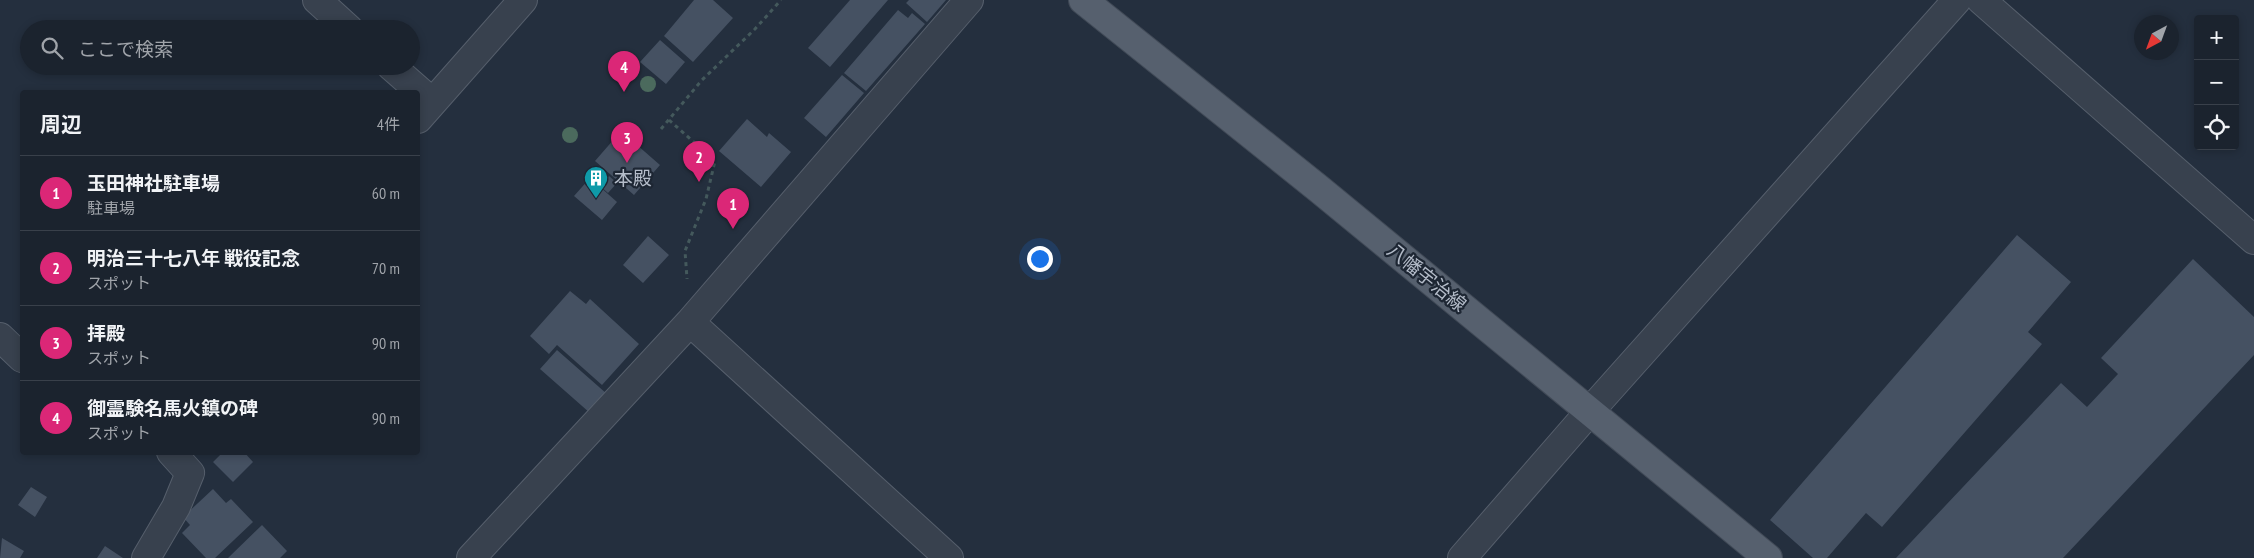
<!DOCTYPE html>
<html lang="ja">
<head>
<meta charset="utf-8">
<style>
  :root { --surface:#1b232e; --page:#282f3a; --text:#f1f3f6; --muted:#a0a4aa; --line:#39404a; --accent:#db2777 }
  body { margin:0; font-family:"PT Sans Narrow","Noto Sans JP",sans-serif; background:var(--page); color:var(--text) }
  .controls { position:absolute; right:15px; top:15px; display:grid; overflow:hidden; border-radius:5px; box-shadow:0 2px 8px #0003 }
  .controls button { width:45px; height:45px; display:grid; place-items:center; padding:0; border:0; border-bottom:1px solid var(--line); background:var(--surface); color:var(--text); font:25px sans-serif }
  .compass { position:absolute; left:2134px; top:15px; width:45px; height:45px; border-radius:50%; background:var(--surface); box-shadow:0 2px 8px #0003; rotate:221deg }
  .you { position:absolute; left:1039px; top:258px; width:18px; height:18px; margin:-12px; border:4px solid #fff; border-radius:50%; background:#1a73e8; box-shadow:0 0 0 8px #1a73e833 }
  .badge { display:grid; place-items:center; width:32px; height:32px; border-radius:50%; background:var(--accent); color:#fff; font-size:16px; font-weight:700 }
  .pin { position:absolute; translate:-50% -41px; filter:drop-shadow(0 1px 2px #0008) }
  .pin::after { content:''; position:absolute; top:26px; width:18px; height:15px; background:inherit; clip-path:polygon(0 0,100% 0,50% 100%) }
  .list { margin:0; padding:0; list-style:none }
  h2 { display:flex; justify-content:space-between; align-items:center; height:65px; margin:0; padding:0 20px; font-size:21px }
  h2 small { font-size:16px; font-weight:400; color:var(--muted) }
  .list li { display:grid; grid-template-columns:32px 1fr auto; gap:15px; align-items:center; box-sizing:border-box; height:75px; padding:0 20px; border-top:1px solid var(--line) }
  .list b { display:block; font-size:19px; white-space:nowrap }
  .list p { margin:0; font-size:16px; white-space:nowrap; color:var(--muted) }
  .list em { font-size:16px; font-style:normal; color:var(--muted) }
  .icon { flex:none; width:28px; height:28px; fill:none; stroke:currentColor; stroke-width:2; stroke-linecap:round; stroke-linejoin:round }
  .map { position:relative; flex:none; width:2254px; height:558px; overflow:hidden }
  .search { position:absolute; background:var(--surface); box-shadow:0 2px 8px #0003; left:20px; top:20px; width:400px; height:55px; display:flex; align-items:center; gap:12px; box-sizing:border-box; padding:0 18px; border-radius:28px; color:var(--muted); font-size:19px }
  .panel { position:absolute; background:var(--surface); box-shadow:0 2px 8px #0003; left:20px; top:90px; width:400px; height:365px; border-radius:5px }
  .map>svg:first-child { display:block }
  .building { fill:#455162 }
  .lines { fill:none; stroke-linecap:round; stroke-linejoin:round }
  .minor-casing { stroke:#565f6c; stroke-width:30 }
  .major-casing { stroke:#414a57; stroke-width:30 }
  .path { stroke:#44595c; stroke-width:3; stroke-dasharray:4 4; stroke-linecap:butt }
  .minor { stroke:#38414e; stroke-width:28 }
  .major { stroke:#56606e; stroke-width:28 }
  .tree { fill:#4b6a5d }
  .labels { text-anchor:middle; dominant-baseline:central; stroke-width:4.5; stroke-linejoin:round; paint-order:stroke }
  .poi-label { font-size:19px; fill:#b4bcc9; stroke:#1d2633; text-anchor:start }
  .street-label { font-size:19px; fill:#b4bcc9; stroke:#1d2633 }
</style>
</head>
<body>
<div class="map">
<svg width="2254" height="558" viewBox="0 0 2254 558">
  <rect width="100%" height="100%" fill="#242f3e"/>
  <!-- building -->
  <path class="building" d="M694,0H713L733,18L693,62L664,36Z
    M850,0H888L830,67L808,48Z
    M909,0H946L927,22L906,3Z
    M898,10L908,18L912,13L925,24L866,91L844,73Z
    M660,40L685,62L666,84L640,62Z
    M842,75L864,93L826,137L804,118Z
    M747,119L767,137L769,133L791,152L761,187L719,151Z
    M621,131L660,165L634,195L595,161Z
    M609,176L617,183L608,193L600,186Z
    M590,178L617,202L602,220L574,196Z
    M2017,235L2071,282L2028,332L2042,344L1882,527L1866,513L1827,558H1813L1770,520Z
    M648,236L669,255L643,283L623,265Z
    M2193,259L2254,317V355L2063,558H1896L2061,383L2087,407L2118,374L2101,358Z
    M570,291L586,304L590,299L639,344L602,385L557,345L549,354L530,336Z
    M557,350L607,394L590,413L540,369Z
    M223,452H244L253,462L233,482L213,462Z
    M31,487L47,497L35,517L18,505Z
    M213,489L226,503L231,499L253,522L215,558H206L182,533L190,525L183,517Z
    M262,525L287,551L280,558H228Z
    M2,538L24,551L20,558H0Z
    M105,546L123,558H97Z"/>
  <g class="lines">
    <!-- minor casing -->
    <g class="minor-casing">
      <path id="minor" d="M317,0L349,29
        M1981,0L2254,240
        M391,66L432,102
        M418,119L523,0
        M690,322L949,558
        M0,337L22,358
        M146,558L176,507L190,473L171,452
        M471,558L690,322L969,0
        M1462,558L1590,411L1957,0"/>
    </g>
    <!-- major casing -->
    <g class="major-casing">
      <path id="major" d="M1083,0L1319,189L1768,558"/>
    </g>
    <!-- path -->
    <path class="path" d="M669,120L715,161L706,199L685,251L687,279
      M661,129L702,80L755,29L781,0"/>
    <!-- minor -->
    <use href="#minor" class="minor"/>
    <!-- major -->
    <use href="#major" class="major"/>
  </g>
  <!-- trees -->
  <g class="tree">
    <circle cx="648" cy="84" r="8"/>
    <circle cx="570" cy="135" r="8"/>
  </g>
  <!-- icons -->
  <defs>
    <g id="building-pin" transform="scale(1.25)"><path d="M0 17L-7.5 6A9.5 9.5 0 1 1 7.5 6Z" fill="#0f9aa8" stroke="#1d2633"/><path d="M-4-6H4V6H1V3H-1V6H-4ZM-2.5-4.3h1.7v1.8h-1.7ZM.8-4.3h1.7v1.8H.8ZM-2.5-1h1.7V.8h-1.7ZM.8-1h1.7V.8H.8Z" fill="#fff"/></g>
  </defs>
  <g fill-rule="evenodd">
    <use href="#building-pin" x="596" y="178"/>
  </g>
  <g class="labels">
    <!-- poi labels -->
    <g class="poi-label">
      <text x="614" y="178">本殿</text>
    </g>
    <!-- street labels -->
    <g class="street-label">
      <text transform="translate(1427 277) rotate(39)">八幡宇治線</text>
    </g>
  </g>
</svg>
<div class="controls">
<button>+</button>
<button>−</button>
<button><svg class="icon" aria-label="locate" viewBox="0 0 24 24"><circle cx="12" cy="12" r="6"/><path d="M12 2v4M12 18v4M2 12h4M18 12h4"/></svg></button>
</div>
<svg class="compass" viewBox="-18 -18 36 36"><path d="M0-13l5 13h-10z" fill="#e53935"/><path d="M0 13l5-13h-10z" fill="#a0a4aa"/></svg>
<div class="you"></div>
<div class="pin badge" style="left:733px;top:229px">1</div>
<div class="pin badge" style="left:699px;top:182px">2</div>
<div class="pin badge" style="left:627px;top:163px">3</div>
<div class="pin badge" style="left:624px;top:92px">4</div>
<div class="search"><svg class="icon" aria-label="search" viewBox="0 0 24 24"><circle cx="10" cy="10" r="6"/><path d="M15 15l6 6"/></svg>ここで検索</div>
<section class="panel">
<h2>周辺<small>4件</small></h2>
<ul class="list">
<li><span class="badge">1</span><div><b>玉田神社駐車場</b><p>駐車場</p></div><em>60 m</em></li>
<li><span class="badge">2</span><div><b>明治三十七八年 戦役記念</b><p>スポット</p></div><em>70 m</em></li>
<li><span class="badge">3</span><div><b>拝殿</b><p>スポット</p></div><em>90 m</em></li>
<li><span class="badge">4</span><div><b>御霊験名馬火鎮の碑</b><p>スポット</p></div><em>90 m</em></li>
</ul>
</section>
</div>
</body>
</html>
